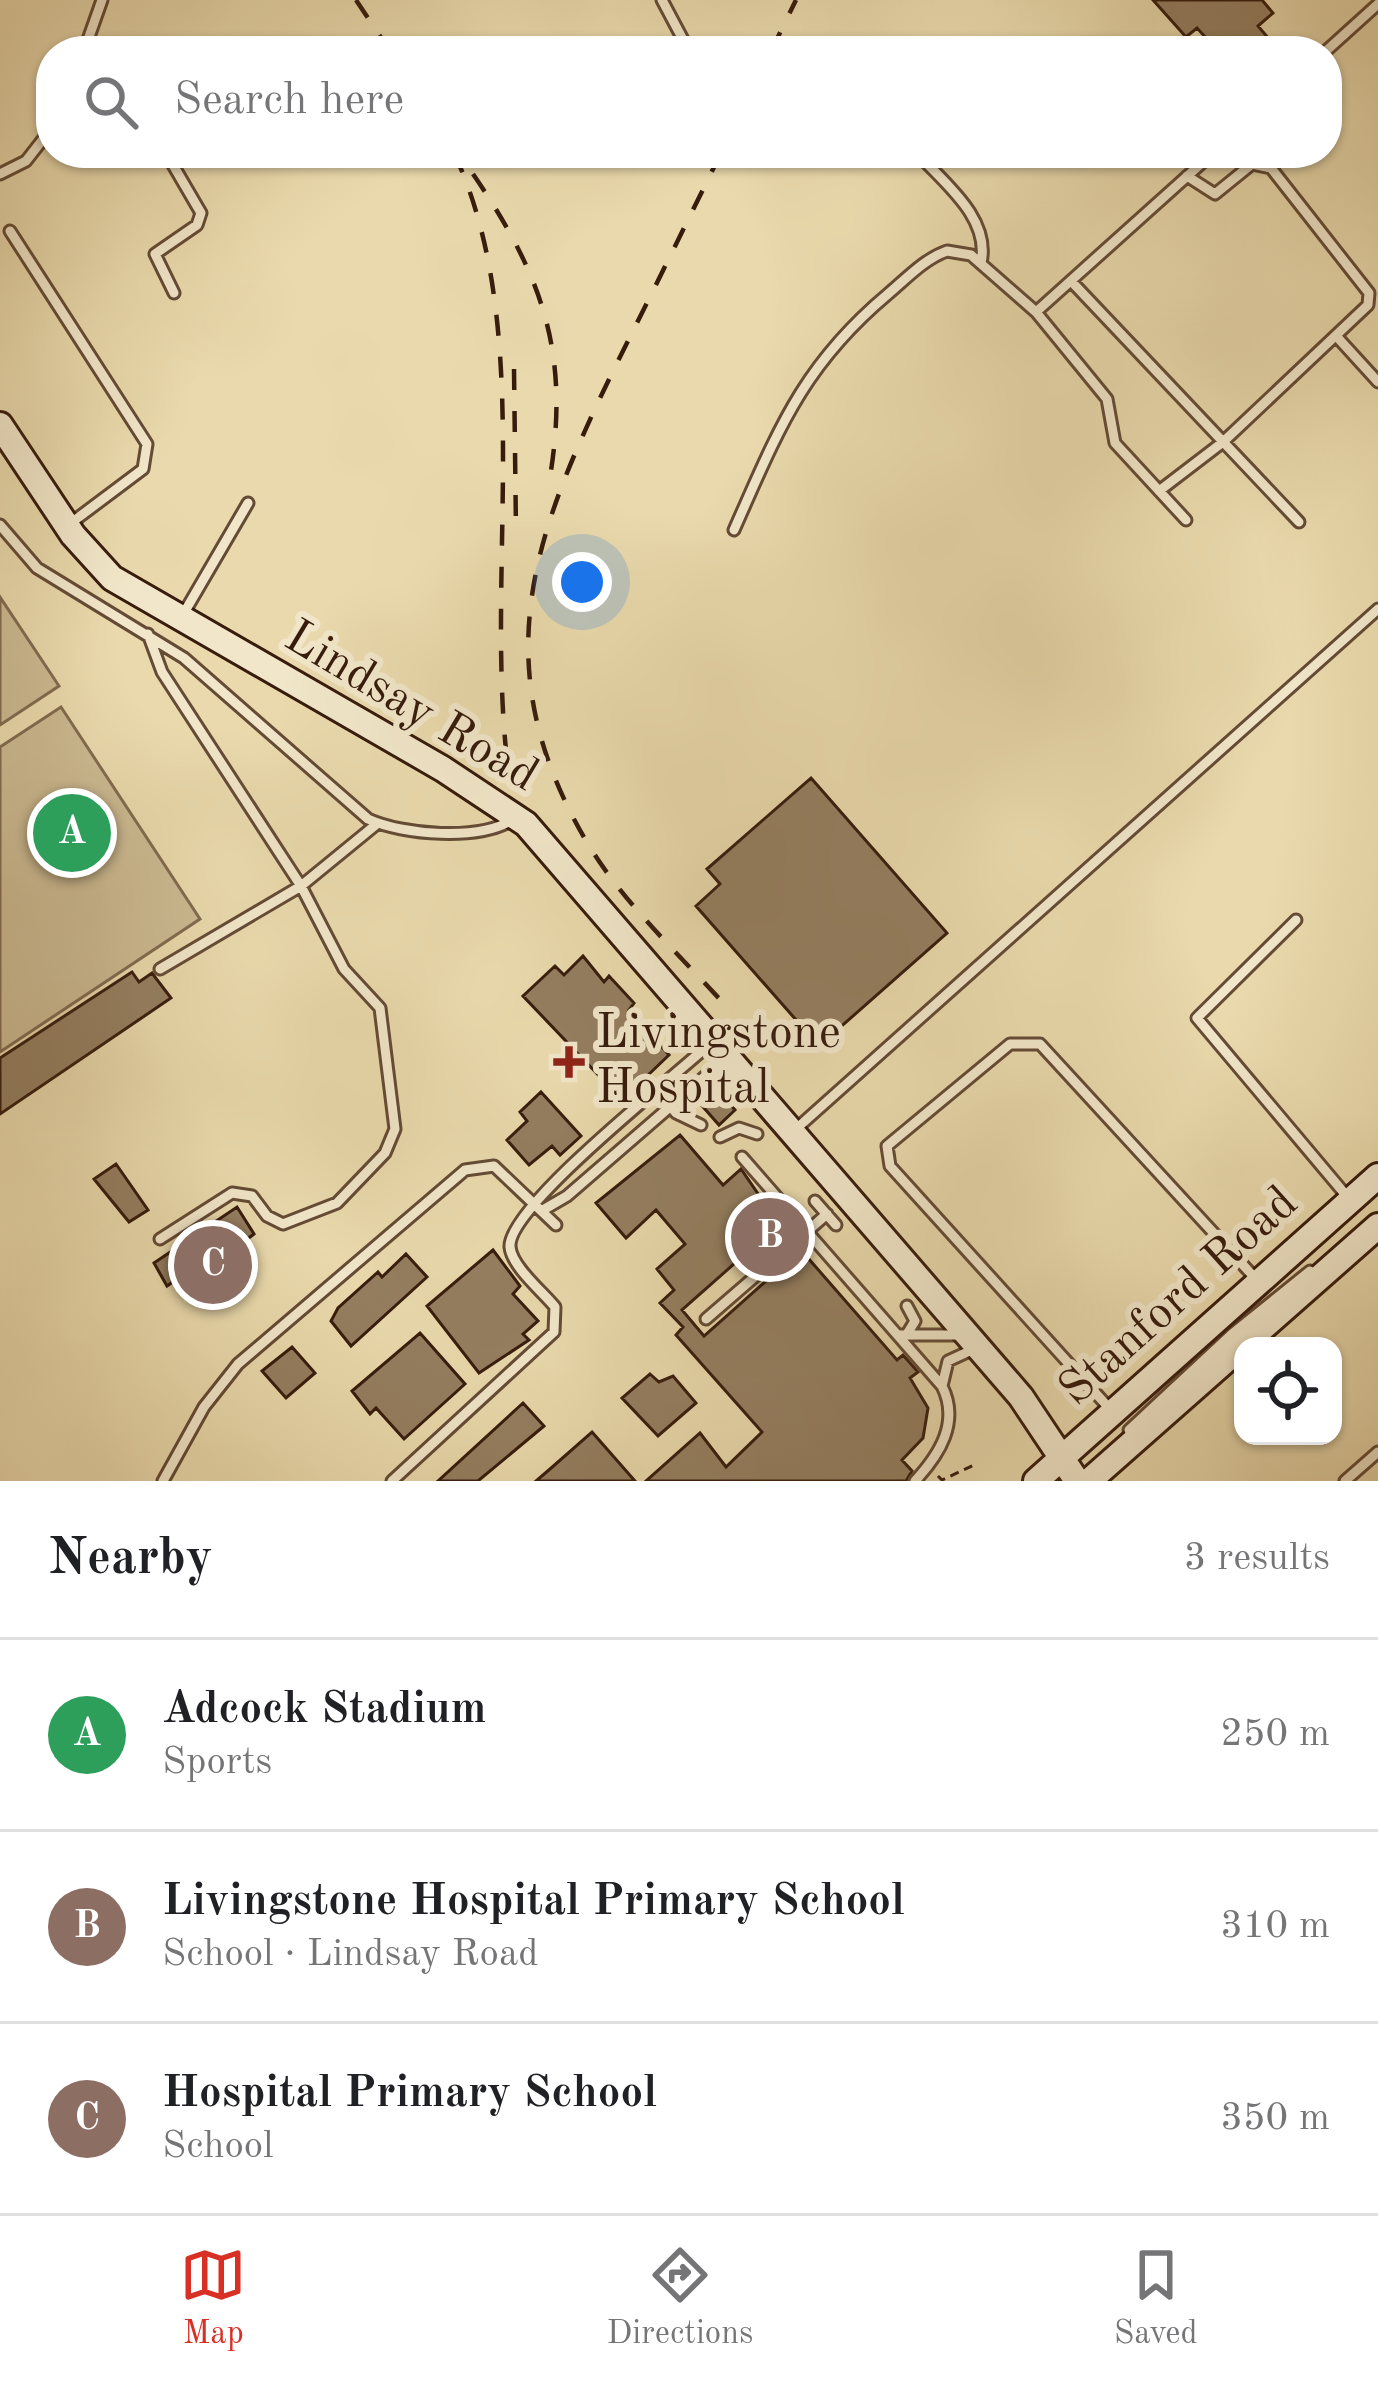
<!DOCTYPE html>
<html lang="en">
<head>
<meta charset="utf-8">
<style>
  :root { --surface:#fff; --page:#f6f6f6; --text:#202124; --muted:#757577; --line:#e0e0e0; --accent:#d93025 }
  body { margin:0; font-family:"Old Standard TT",serif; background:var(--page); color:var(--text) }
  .controls { position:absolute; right:36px; bottom:36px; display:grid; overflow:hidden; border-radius:24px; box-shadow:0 3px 9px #0004 }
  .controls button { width:108px; height:108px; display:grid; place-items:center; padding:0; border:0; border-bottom:3px solid var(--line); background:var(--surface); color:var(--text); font:60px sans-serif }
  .you { position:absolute; left:582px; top:582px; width:42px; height:42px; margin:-30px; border:9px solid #fff; border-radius:50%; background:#1a73e8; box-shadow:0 0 0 18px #1a73e833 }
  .badge { display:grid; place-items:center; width:78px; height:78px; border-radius:50%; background:var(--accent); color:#fff; font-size:39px; font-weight:700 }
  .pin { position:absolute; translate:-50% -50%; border:6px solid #fff; box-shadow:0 3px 12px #0006 }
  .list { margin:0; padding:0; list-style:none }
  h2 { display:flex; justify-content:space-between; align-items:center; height:156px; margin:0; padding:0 48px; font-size:51px }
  h2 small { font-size:39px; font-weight:400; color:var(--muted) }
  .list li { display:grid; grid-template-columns:78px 1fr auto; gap:36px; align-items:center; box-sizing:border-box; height:192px; padding:0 48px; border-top:3px solid var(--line) }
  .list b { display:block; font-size:45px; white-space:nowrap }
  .list p { margin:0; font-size:39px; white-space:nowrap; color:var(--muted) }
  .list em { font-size:39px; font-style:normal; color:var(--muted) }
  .icon { flex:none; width:66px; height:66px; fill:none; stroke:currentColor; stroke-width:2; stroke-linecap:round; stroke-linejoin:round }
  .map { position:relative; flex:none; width:1378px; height:1481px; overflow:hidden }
  .search { position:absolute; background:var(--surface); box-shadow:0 3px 9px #0004; left:36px; right:36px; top:36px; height:132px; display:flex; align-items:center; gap:30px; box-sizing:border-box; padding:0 42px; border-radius:48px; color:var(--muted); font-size:45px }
  .sheet { height:732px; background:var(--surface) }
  nav { display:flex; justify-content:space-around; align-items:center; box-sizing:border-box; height:168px; border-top:3px solid var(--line); background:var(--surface); font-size:33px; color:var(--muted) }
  nav a { display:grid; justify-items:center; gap:6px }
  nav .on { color:var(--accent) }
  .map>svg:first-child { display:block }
  .green { fill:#cbb991; stroke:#816a4f; stroke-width:3 }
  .building { fill:#947e60; stroke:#371c0d; stroke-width:3 }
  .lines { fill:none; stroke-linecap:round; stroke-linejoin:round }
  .lane-casing { stroke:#644b35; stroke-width:15 }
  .secondary-casing { stroke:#371c0d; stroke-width:30 }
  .path { stroke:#371c0d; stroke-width:3; stroke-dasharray:9 6; stroke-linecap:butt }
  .lane { stroke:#f1e6c9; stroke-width:9 }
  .secondary { stroke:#f1e6c9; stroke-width:24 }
  .rail { stroke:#371c0d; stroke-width:4.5; stroke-dasharray:21 21; stroke-linecap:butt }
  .poi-dot { fill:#8f2418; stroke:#f1e6c9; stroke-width:4.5 }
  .labels { text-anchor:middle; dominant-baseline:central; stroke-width:12; stroke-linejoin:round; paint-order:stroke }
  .street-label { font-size:48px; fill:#371c0d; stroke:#f1e6c9 }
  .poi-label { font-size:48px; fill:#371c0d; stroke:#f1e6c9; text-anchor:start }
</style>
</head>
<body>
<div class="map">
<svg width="1378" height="1481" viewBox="0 0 1378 1481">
  <rect width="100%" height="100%" fill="#e9d9ac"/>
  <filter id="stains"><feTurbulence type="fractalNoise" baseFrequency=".00167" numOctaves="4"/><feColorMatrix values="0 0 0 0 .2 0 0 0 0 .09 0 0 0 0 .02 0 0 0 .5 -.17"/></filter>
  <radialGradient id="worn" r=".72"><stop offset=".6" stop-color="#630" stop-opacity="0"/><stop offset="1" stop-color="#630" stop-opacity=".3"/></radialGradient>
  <!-- green -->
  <path class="green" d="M0,597L59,686L0,725Z
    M61,707L200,919L0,1052V747Z"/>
  <!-- building -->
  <path class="building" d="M1153,0H1262L1273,13L1258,26L1275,46L1269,51H1218L1197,28L1186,37Z
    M811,778L947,933L819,1046L696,906L720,884L707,869Z
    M583,956L604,982L609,976L634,1003L629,1010L669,1055L622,1100L523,996L555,966L564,975Z
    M132,972L139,982L152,973L171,998L0,1114V1058Z
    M713,1085L735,1110L719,1125L697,1100Z
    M541,1092L581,1136L560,1155L552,1146L529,1165L507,1140L527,1121L520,1112Z
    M680,1135L723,1185L741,1169L779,1224L682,1310L704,1336L801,1250L897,1360L903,1355L918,1372L910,1378L928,1408L923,1438L902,1460L912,1471L906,1481H646L700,1433L726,1467L762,1432L676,1335L683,1327L660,1303L674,1290L657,1269L685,1244L656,1210L626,1238L596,1203Z
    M116,1164L148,1210L129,1222L94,1179Z
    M237,1207L254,1234L242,1243L239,1236L167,1286L154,1263Z
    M493,1250L520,1286L513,1294L538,1321L523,1334L529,1340L479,1373L427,1306Z
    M406,1254L427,1277L351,1346L331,1321L338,1308L378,1272L382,1277Z
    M420,1333L465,1384L404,1439L376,1408L370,1414L352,1391Z
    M292,1347L315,1373L286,1398L262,1371Z
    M650,1374L659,1382L673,1376L696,1403L658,1436L622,1398Z
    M523,1403L544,1426L478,1481H438Z
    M592,1432L635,1481H536L550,1469Z"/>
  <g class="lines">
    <!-- lane casing -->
    <g class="lane-casing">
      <path id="lane" d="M662,0L688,49
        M84,51L102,0
        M1326,51L1378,4
        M166,153L201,213L197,225L155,254L174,293
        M917,153C944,183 991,218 981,263
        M0,174L26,161L51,129
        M10,231L147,444L143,469L67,526
        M1071,281L1299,522
        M1036,312L1213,153
        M1338,338L1378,382
        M1159,491L1223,442L1368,305L1369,293L1271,168L1252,164L1215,194L1187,176
        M0,525L37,568L184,658L368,819C403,835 479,841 512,820
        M734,530C778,431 802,366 888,294C906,279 924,259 947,251L971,255L1036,312L1107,399L1115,443L1186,520
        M181,618L248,503
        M148,634L162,672L301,886L378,823
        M1296,920L1197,1018L1350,1200
        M160,969L301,886L344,969L380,1008L395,1129L385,1153L337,1203L283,1224L267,1216L252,1196L232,1193L160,1239
        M659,1091L676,1113L701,1125
        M796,1129L1378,609
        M720,1137L739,1128L757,1134
        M742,1157L942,1386C960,1422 940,1454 915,1481
        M815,1201L836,1225
        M543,1210L567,1196L724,1060
        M907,1306L915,1321L907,1334
        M706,1319L827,1214
        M900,1335H961
        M942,1386L948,1361L974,1349
        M1110,1409L890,1166L887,1146L1010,1044H1040L1255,1278
        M1129,1430L1232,1334L1310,1271
        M163,1481L204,1407L238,1364L465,1170L494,1166L556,1225
        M392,1481L554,1332L555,1307C543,1292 512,1267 510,1247C507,1207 679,1073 713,1041
        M1345,1481L1378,1452"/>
    </g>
    <!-- secondary casing -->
    <g class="secondary-casing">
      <path id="secondary" d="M0,425L73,535L112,578L443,769L526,824L1021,1397L1077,1481
        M1036,1481L1378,1176
        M1089,1481L1378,1226"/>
    </g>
    <!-- path -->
    <path class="path" d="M938,1476L942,1480L974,1465"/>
    <!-- lane -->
    <use href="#lane" class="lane"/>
    <!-- secondary -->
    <use href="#secondary" class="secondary"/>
    <!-- rail -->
    <path class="rail" d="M356,0L390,51
      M771,51L796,0
      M454,153C539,334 481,585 510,783
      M721,153C686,224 651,295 616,365C534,533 483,663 585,839C621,901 678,953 726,1006
      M473,174C544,278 571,356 549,483
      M514,369L516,531"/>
  </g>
  <!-- markers -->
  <path class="poi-dot" d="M563 1044h12v12h12v12h-12v12h-12v-12h-12v-12h12z"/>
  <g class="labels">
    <!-- street labels -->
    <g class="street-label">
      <text transform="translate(411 707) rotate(31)">Lindsay Road</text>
      <text transform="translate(1179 1297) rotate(-42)">Stanford Road</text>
    </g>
    <!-- poi labels -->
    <g class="poi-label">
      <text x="596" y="1034">Livingstone<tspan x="596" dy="55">Hospital</tspan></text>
    </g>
  </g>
  <rect width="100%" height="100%" filter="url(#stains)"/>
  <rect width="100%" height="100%" fill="url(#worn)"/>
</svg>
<div class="controls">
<button><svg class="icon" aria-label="locate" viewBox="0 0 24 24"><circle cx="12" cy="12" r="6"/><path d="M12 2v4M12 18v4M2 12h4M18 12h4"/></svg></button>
</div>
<div class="you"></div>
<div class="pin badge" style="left:72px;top:833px;background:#2e9e5b">A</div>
<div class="pin badge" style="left:770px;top:1237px;background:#8d6e63">B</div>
<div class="pin badge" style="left:213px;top:1265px;background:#8d6e63">C</div>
<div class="search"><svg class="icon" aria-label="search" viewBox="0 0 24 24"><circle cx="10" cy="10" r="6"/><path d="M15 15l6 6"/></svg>Search here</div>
</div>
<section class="sheet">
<h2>Nearby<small>3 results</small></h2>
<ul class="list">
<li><span class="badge" style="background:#2e9e5b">A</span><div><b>Adcock Stadium</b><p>Sports</p></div><em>250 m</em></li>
<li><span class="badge" style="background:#8d6e63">B</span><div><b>Livingstone Hospital Primary School</b><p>School · Lindsay Road</p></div><em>310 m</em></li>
<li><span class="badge" style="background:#8d6e63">C</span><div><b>Hospital Primary School</b><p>School</p></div><em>350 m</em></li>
</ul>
</section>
<nav>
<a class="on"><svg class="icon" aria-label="map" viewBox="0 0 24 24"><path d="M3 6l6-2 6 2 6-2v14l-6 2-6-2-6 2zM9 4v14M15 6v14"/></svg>Map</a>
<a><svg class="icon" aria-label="directions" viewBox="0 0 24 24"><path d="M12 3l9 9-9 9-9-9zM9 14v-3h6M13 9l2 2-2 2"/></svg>Directions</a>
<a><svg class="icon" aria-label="saved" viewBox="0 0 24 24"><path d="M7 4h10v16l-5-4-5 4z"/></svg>Saved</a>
</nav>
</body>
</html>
